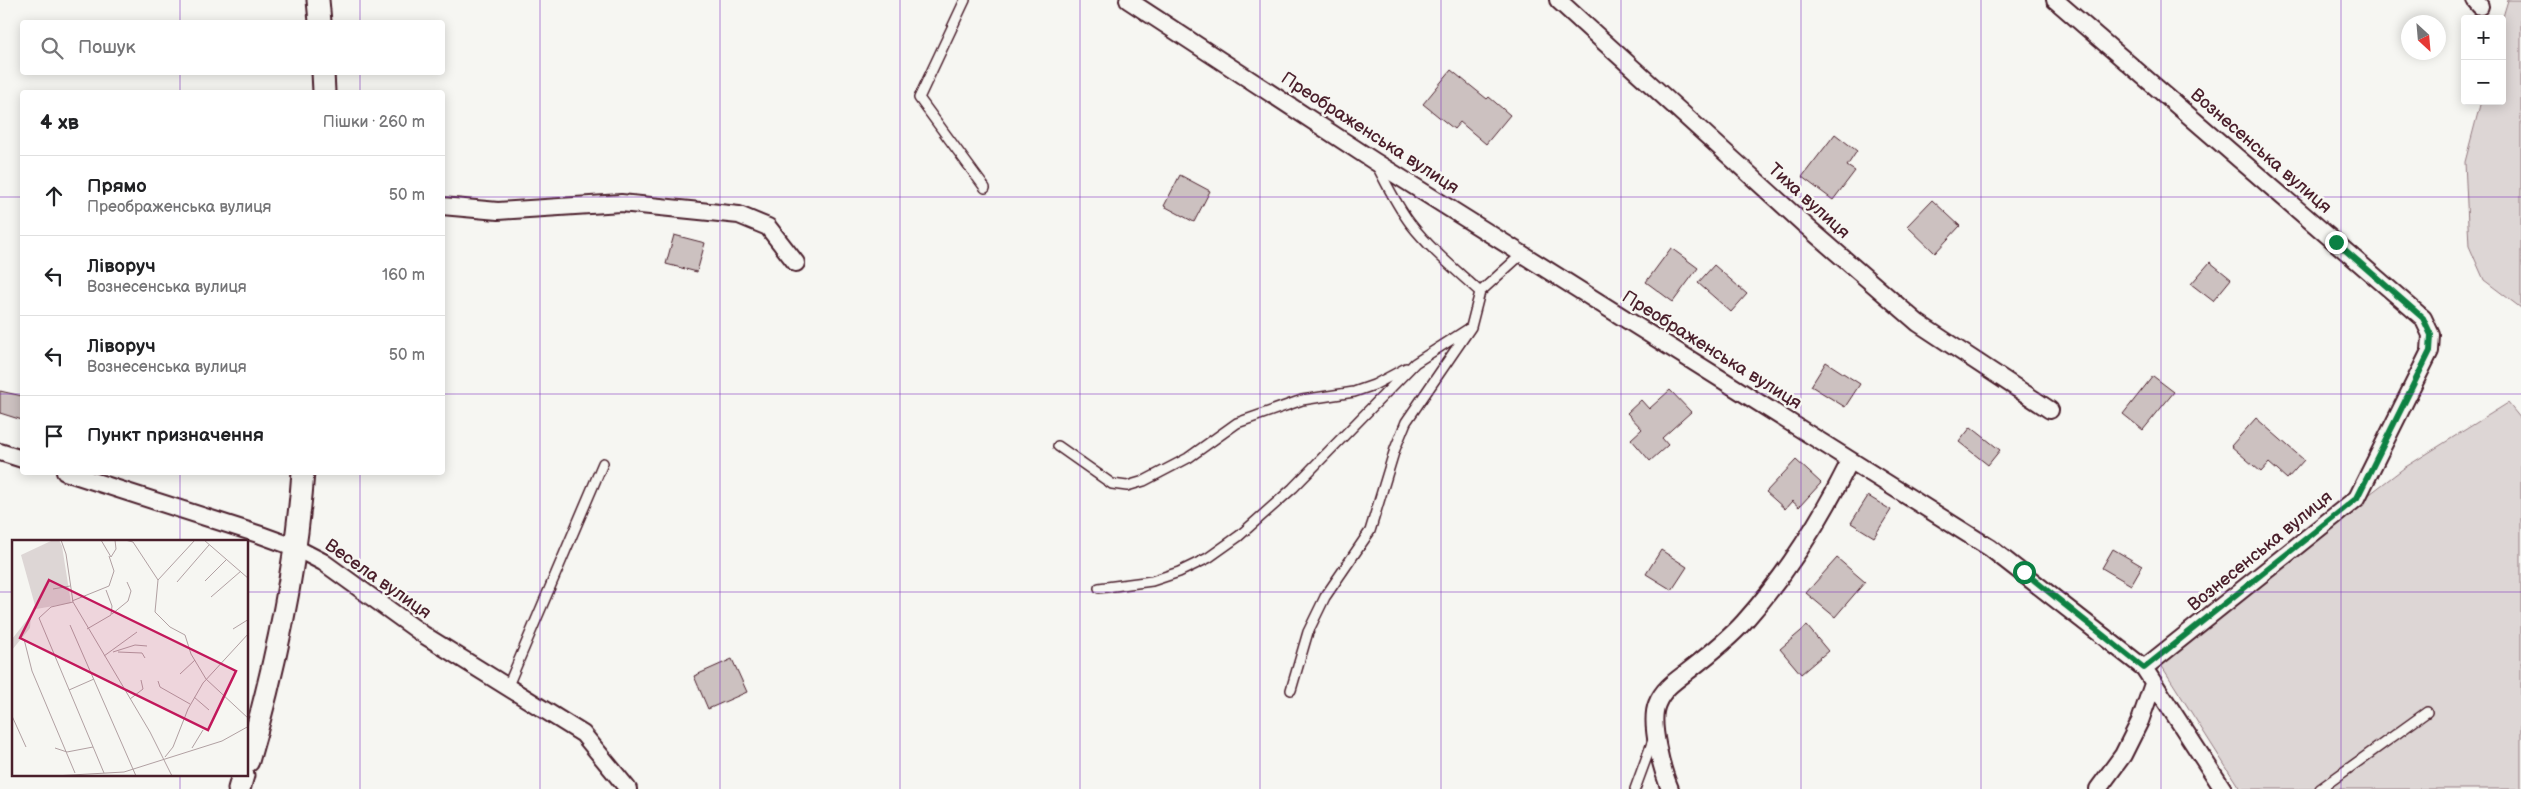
<!DOCTYPE html>
<html lang="uk">
<head>
<meta charset="utf-8">
<style>
  :root { --surface:#fff; --page:#f2f2f2; --text:#202124; --muted:#757577; --line:#e0e0e0 }
  body { margin:0; font-family:"Balsamiq Sans",sans-serif; background:var(--page); color:var(--text) }
  .controls { position:absolute; right:15px; top:15px; display:grid; overflow:hidden; border-radius:5px; box-shadow:0 2px 12px #0003 }
  .controls button { width:45px; height:45px; display:grid; place-items:center; padding:0; border:0; border-bottom:1px solid var(--line); background:var(--surface); color:var(--text); font:25px sans-serif }
  .compass { position:absolute; left:2401px; top:15px; width:45px; height:45px; border-radius:50%; background:var(--surface); box-shadow:0 2px 12px #0003; rotate:154deg }
  .stop { position:absolute; width:15px; height:15px; margin:-11px; border:4px solid #0b8043; border-radius:50%; background:#fff }
  .stop.end { background:#0b8043; border-color:#fff; box-shadow:0 1px 5px #0008 }
  .list { margin:0; padding:0; list-style:none }
  h2 { display:flex; justify-content:space-between; align-items:center; height:65px; margin:0; padding:0 20px; font-size:21px }
  h2 small { font-size:16px; font-weight:400; color:var(--muted) }
  .list li { display:grid; grid-template-columns:32px 1fr auto; gap:15px; align-items:center; box-sizing:border-box; height:80px; padding:0 20px; border-top:1px solid var(--line) }
  .list b { display:block; font-size:19px; white-space:nowrap }
  .list p { margin:0; font-size:16px; white-space:nowrap; color:var(--muted) }
  .list em { font-size:16px; font-style:normal; color:var(--muted) }
  .icon { flex:none; width:28px; height:28px; fill:none; stroke:currentColor; stroke-width:2; stroke-linecap:round; stroke-linejoin:round }
  .map { position:relative; flex:none; width:2521px; height:789px; overflow:hidden }
  .search { position:absolute; background:var(--surface); box-shadow:0 2px 12px #0003; left:20px; top:20px; width:425px; height:55px; display:flex; align-items:center; gap:12px; box-sizing:border-box; padding:0 18px; border-radius:5px; color:var(--muted); font-size:19px }
  .panel { position:absolute; background:var(--surface); box-shadow:0 2px 12px #0003; left:20px; top:90px; width:425px; height:385px; border-radius:5px }
  .map>svg:first-child { display:block }
  .green { fill:#ddd6d5; stroke:#947a80 }
  .building { fill:#ccc1c0; stroke:#4a1f2b }
  .lines { fill:none; stroke-linecap:round; stroke-linejoin:round }
  .service-casing { stroke:#4a1f2b; stroke-width:12 }
  .minor-casing { stroke:#4a1f2b; stroke-width:20 }
  .tertiary-casing { stroke:#4a1f2b; stroke-width:25 }
  .service { stroke:#f6f6f2; stroke-width:9 }
  .minor { stroke:#f6f6f2; stroke-width:16 }
  .tertiary { stroke:#f6f6f2; stroke-width:21 }
  .route { stroke:#0b8043; stroke-width:6 }
  .grid { fill:none; stroke:#7b2cbf; stroke-width:1; stroke-opacity:0.55 }
  .labels { text-anchor:middle; dominant-baseline:central; stroke-width:5; stroke-linejoin:round; paint-order:stroke }
  .street-label { font-size:18px; fill:#4a1f2b; stroke:#f6f6f2 }
  .inset-road { fill:none; stroke:#b1a0a2; stroke-width:1 }
  .view { fill:#c2185b; fill-opacity:0.15; stroke:#c2185b; stroke-width:2.5 }
  .inset-edge { fill:none; stroke:#4a1f2b; stroke-width:2.5 }
</style>
</head>
<body>
<div class="map">
<svg width="2521" height="789" viewBox="0 0 2521 789">
  <rect width="100%" height="100%" fill="#f6f6f2"/>
  <filter id="ink" filterUnits="userSpaceOnUse"><feTurbulence type="fractalNoise" baseFrequency=".02" numOctaves="2"/><feDisplacementMap in="SourceGraphic" scale="10" xChannelSelector="R" yChannelSelector="G"/><feConvolveMatrix kernelMatrix="1 2 1 2 8 2 1 2 1" color-interpolation-filters="sRGB"/></filter>
  <g filter="url(#ink)">
    <!-- green -->
    <path class="green" d="M2508,0H2521V308L2484,280L2469,246L2465,162L2481,101H2502V20Z
      M2508,403L2521,419V789H2240L2156,657L2404,468Z"/>
    <!-- building -->
    <path class="building" d="M1451,70L1487,99L1489,97L1510,115L1486,144L1460,122L1454,129L1423,104Z
      M1835,134L1857,151L1847,166L1855,171L1833,200L1802,177Z
      M1180,175L1210,191L1194,222L1164,206Z
      M1932,200L1960,226L1935,253L1907,226Z
      M674,235L705,243L697,272L666,264Z
      M1671,248L1698,268L1673,302L1646,282Z
      M2210,262L2231,279L2213,301L2191,284Z
      M1714,265L1747,294L1731,312L1698,283Z
      M1826,362L1860,384L1845,407L1811,386Z
      M2153,376L2174,392L2143,430L2123,414Z
      M1670,390L1691,412L1662,438L1668,445L1650,461L1631,439L1642,429L1627,413L1641,400L1649,409Z
      M0,391L22,396V420L0,413Z
      M2256,418L2304,460L2287,479L2269,463L2261,472L2231,446Z
      M1971,427L2000,450L1988,465L1959,442Z
      M1796,460L1821,483L1799,507L1792,501L1785,509L1766,492Z
      M1868,496L1891,510L1874,537L1851,523Z
      M2113,549L2142,566L2131,585L2102,568Z
      M1661,550L1687,567L1672,590L1646,574Z
      M1837,558L1865,582L1835,617L1806,593Z
      M1807,626L1828,651L1801,674L1780,649Z
      M732,659L747,692L708,709L694,676Z"/>
    <g class="lines">
      <!-- service casing -->
      <g class="service-casing">
        <path id="service" d="M965,0L919,98L985,188
          M1377,166C1387,185 1397,206 1410,223C1430,249 1456,270 1480,292
          M1058,446L1112,484L1127,486L1144,481L1188,458L1237,423L1302,400L1354,392L1374,385L1406,368
          M1099,588L1152,581L1179,572L1208,558L1239,536L1293,488L1415,363L1468,329
          M507,688L603,463
          M1291,690L1308,632L1325,597L1370,531L1395,449L1406,422L1471,327L1480,292L1522,254
          M1635,789L1653,740
          M2320,789L2427,712"/>
      </g>
      <!-- minor casing -->
      <g class="minor-casing">
        <path id="minor" d="M1128,0L1374,161L1990,548L2144,668L2223,789
          M1558,0L1805,225L1918,323L2050,410
          M2055,0L2423,318L2431,335L2430,351L2357,498L2144,668
          M2475,0L2480,6
          M442,206L498,211L621,203L739,215L768,227L796,263
          M0,452L22,459
          M65,472L261,535L294,547L323,562L424,635L583,734L628,789
          M1670,789C1662,770 1649,723 1657,704C1663,689 1675,681 1687,672C1706,657 1728,640 1744,622C1787,574 1822,518 1850,461
          M2098,789L2123,755L2140,721L2153,684"/>
      </g>
      <!-- tertiary casing -->
      <g class="tertiary-casing">
        <path id="tertiary" d="M318,0L320,22
          M323,72L324,92
          M248,761C275,668 296,570 303,472
          M239,789L243,775"/>
      </g>
      <!-- service -->
      <use href="#service" class="service"/>
      <!-- minor -->
      <use href="#minor" class="minor"/>
      <!-- tertiary -->
      <use href="#tertiary" class="tertiary"/>
    </g>
  </g>
  <g class="lines" filter="url(#ink)">
    <!-- route -->
    <path class="route" d="M2024,572L2144,668L2357,498L2430,351L2431,335L2423,318L2336,242"/>
  </g>
  <!-- grid -->
  <path class="grid" d="M180,0V22M360,0V22M540,0V789M720,0V789M900,0V789M1080,0V789M1260,0V789M1441,0V789M1621,0V789M1801,0V789M1981,0V789M2161,0V789M2341,0V789M180,72V92M360,72V92M0,197H22M442,197H2521M0,394H22M442,394H2521M180,472V542M360,472V789M0,592H14M248,592H2521M180,775V789"/>
  <g class="labels">
    <!-- street labels -->
    <g class="street-label">
      <text transform="translate(1370 133) rotate(33)">Преображенська вулиця</text>
      <text transform="translate(2261 151) rotate(41)">Вознесенська вулиця</text>
      <text transform="translate(1809 201) rotate(42)">Тиха вулиця</text>
      <text transform="translate(1712 350) rotate(32)">Преображенська вулиця</text>
      <text transform="translate(2260 551) rotate(-39)">Вознесенська вулиця</text>
      <text transform="translate(378 579) rotate(35)">Весела вулиця</text>
    </g>
  </g>
  <!-- overview -->
  <g transform="translate(12 540)">
    <rect width="236" height="236" fill="#f6f6f2"/>
    <path d="M41,0H47L50,6L59,63L24,69L9,15ZM19,75L18,88L0,110V99Z" fill="#ddd6d5"/>
    <path class="inset-road" d="M49,0L54,14L61,62L138,192L160,236M89,0L99,17L104,9L103,0M113,0L121,2L146,40L143,72L158,87L173,95L179,114L194,139L237,179M192,0L237,39M146,40L183,0M193,41L215,19M165,42L197,5M41,49L58,46M199,57L229,31M60,61L97,46L102,31L97,16M61,62L39,67L27,78L92,233M100,74L116,61L119,51L115,42M58,85L124,236M75,89L99,75L100,66L94,50M221,89L237,79M12,99L20,131L63,233M101,112L123,105L135,106M106,112L130,113L133,118M92,116L125,92M168,134L183,120M146,141L148,147L178,164M57,150L82,139M182,157L197,170M118,159L131,149L129,140M0,176L14,207M43,208L55,212L81,207M180,208L191,190M153,217L161,207L176,169L191,143L237,93M42,236L112,232L210,201L237,186"/>
    <path class="view" d="M37,40L224,131L196,190L8,98Z"/>
    <rect width="236" height="236" class="inset-edge"/>
  </g>
</svg>
<div class="controls">
<button>+</button>
<button>−</button>
</div>
<svg class="compass" viewBox="-18 -18 36 36"><path d="M0-13l5 13h-10z" fill="#e53935"/><path d="M0 13l5-13h-10z" fill="#757577"/></svg>
<div class="stop" style="left:2024px;top:572px"></div>
<div class="stop end" style="left:2336px;top:242px"></div>
<div class="search"><svg class="icon" aria-label="search" viewBox="0 0 24 24"><circle cx="10" cy="10" r="6"/><path d="M15 15l6 6"/></svg>Пошук</div>
<section class="panel">
<h2>4 хв<small>Пішки · 260 m</small></h2>
<ul class="list">
<li><svg class="icon" aria-label="ahead" viewBox="0 0 24 24"><path d="M12 20V5M6 11l6-6 6 6"/></svg><div><b>Прямо</b><p>Преображенська вулиця</p></div><em>50 m</em></li>
<li><svg class="icon" aria-label="left" viewBox="0 0 24 24"><path d="M17 20v-9H6M10 6l-5 5 5 5"/></svg><div><b>Ліворуч</b><p>Вознесенська вулиця</p></div><em>160 m</em></li>
<li><svg class="icon" aria-label="left" viewBox="0 0 24 24"><path d="M17 20v-9H6M10 6l-5 5 5 5"/></svg><div><b>Ліворуч</b><p>Вознесенська вулиця</p></div><em>50 m</em></li>
<li><svg class="icon" aria-label="arrive" viewBox="0 0 24 24"><path d="M6 21V4h12l-3 4 3 4H6"/></svg><div><b>Пункт призначення</b></div></li>
</ul>
</section>
</div>
</body>
</html>
